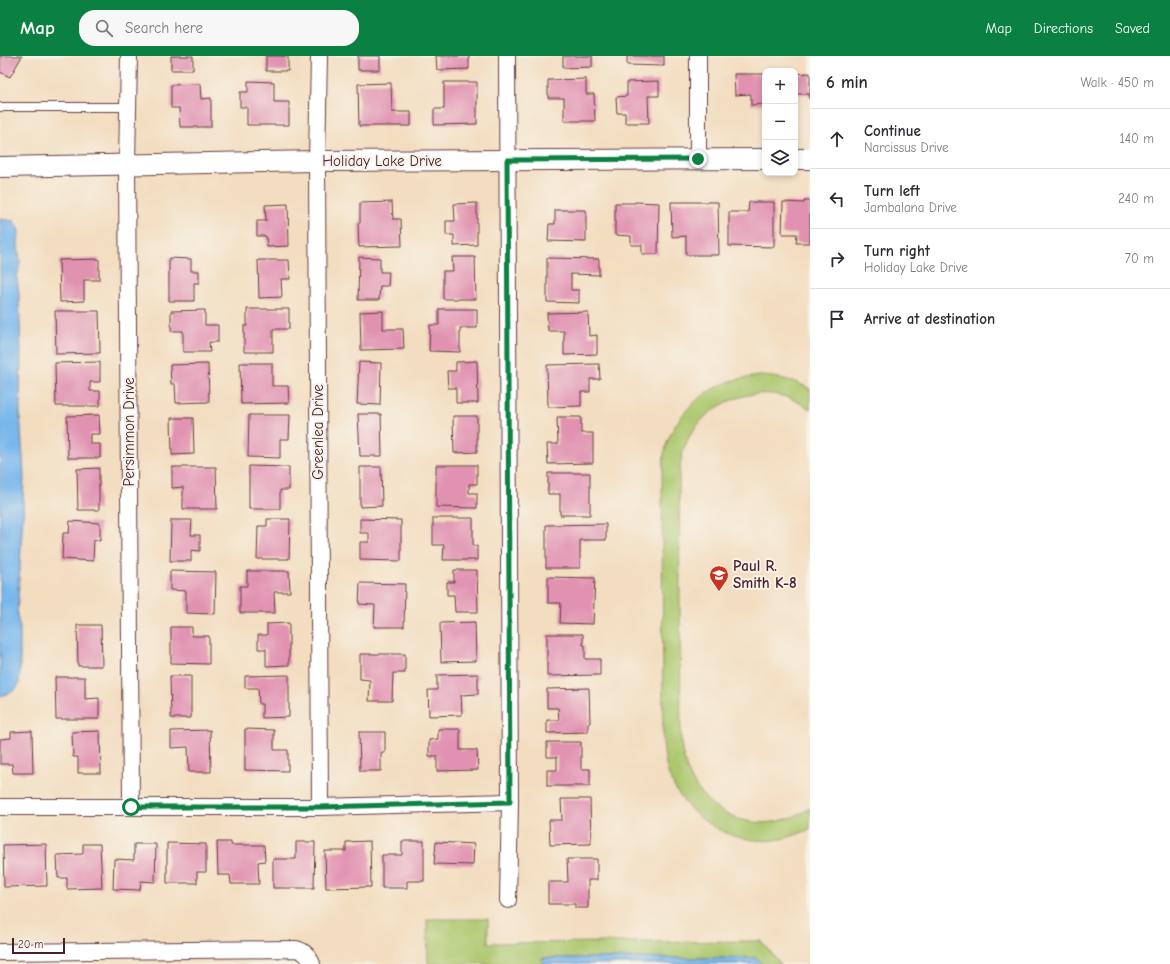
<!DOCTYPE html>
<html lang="en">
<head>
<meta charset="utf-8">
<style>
  :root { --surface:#fff; --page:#f7f7f7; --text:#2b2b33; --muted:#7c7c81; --line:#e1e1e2; --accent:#0b8043 }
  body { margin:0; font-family:"Comic Neue",sans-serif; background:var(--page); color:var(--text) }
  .controls { position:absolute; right:12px; top:12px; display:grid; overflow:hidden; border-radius:8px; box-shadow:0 2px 6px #0003 }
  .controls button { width:36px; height:36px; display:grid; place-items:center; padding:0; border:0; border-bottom:1px solid var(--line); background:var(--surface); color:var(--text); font:20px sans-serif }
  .scale { position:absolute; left:12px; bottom:10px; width:53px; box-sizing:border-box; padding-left:4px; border:2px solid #4a1f2b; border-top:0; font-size:11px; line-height:14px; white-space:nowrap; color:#4a1f2b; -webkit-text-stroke:3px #f7f3e8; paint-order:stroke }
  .stop { position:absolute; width:12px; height:12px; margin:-9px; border:3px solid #0b8043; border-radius:50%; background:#fff }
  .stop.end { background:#0b8043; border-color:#fff; box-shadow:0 1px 4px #0008 }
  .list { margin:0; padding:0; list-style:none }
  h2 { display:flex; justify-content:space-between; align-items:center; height:52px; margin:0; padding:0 16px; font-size:17px }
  h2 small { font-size:13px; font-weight:400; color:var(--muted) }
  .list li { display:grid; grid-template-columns:26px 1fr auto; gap:12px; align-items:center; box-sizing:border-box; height:60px; padding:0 16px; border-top:1px solid var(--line) }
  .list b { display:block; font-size:15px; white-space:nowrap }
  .list p { margin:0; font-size:13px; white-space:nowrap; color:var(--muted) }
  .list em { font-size:13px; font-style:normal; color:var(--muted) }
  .icon { flex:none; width:22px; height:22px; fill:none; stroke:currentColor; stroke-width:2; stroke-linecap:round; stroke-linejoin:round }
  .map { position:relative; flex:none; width:810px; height:908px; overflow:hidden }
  header { display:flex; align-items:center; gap:24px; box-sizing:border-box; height:56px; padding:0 20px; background:var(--accent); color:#fff }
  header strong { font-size:19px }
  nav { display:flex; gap:22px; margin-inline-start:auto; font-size:14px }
  .search { width:280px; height:36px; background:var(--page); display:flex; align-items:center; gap:10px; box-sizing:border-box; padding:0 14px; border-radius:16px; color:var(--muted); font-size:15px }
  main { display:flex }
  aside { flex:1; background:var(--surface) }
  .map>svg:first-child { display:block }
  .green { fill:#acc76d; stroke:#7b734c }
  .water { fill:#78b7ec; stroke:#616b8c }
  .building { fill:#e192b1 }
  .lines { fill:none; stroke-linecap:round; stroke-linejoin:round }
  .service-casing { stroke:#633c41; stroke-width:10 }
  .minor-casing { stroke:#633c41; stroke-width:18 }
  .tertiary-casing { stroke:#633c41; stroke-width:22 }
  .service { stroke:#fff; stroke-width:8 }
  .minor { stroke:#fff; stroke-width:16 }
  .tertiary { stroke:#fff; stroke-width:20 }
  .route { stroke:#0b8043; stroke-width:5 }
  .labels { text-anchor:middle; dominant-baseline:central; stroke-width:4; stroke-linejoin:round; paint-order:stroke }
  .street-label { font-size:15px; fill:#4a1f2b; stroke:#f7f3e8 }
  .poi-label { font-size:15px; font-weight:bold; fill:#4a1f2b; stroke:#f7f3e8; text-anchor:start }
</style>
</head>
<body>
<header>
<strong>Map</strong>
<div class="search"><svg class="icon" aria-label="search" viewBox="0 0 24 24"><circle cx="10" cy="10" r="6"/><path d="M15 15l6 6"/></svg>Search here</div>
<nav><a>Map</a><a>Directions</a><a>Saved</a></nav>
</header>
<main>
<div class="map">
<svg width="810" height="908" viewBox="0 0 810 908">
  <rect width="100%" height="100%" fill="#f7f3e8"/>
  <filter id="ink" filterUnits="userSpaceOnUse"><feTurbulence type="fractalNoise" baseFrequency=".025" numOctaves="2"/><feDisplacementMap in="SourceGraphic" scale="8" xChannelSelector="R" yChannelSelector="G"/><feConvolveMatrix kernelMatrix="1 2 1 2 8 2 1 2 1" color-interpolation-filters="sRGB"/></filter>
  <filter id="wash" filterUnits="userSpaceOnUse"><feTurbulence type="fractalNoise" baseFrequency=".012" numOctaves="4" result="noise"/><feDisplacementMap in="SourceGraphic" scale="16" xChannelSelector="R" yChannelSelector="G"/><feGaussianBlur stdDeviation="0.9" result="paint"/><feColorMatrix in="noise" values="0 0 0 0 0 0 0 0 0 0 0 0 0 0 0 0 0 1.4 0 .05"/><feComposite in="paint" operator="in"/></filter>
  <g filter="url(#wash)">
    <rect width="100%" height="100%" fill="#f3ddc0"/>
    <!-- green -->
    <path class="green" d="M761,320C778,321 795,324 810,333V353C799,346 787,340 773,338C734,334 694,358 683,396C681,404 680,412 679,421L681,685C686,752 752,789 810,752V773C801,777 791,781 781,783C734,792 683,762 668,716C665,706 664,696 663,686L662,421C663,411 663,400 666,390C675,360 701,335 731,325C741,322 751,321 761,320Z
      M427,863H488V887L761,885L781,908H762L756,902H542L543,908H428Z"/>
    <!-- water -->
    <path class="water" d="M0,163L14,165L19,175L18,187L20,206L17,222L19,238L21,296L20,357L24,418L23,458L17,560L20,572V614L19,628L15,634L0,641Z
      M542,902H757L762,908H543Z"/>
    <g id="blocks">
      <!-- building -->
      <path class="building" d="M0,0H22L10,21L0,16Z
        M171,0H193V14H171Z
        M266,0H288V15H266Z
        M358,0H380V14H358Z
        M436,0H469V13L437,14Z
        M563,0H592V11L563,12Z
        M627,0H664V10L627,9Z
        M810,17V42L809,43V38H795V18Z
        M734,18H765V48L751,49V38L735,39Z
        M586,23V38H594L595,65H564V42H548V24Z
        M248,25L274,26V46H289V69H247V51H240V36H248Z
        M659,25V40H648L649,67H625V57H617L616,41L627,40V26Z
        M444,26H477V68L434,69V53H444Z
        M391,27L392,56H411V70H359L358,28Z
        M200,28L201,43L211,42V71H180L179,52H171V29Z
        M804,145H810V187H796L797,178H782L783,146L804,147Z
        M392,146L393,163H401L402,190L359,191L358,167H360V147Z
        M635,146L659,147L658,198H642V189H631V180L615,179V147H635Z
        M671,146H718L719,199H686V180L672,181Z
        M749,146H774V191L729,190V156H748Z
        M477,147V189L454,190V179H446V165H455L454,148Z
        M288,148L289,190L267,191L266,180H257V165H266L265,149Z
        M555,154H586V186L548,185L549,168H555Z
        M359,201L380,202V216H389L388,230H380L379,244H358Z
        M452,201H475L476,243H443V215H453Z
        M169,202L191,203V215H199V227H194V245H169Z
        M547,202L599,203V219L571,218V234H579V247L547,246Z
        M99,203V224H84V245L60,246L59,204Z
        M258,204H289L290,223H281L282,241L259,242Z
        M247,253H289V273H273V296H244V270H247Z
        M439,253H477V272H460V296L429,295L430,269H439Z
        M205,254V269H218V286H209L210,296H183V275H171V255Z
        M55,255H99L100,297L56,298Z
        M383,255V273H403L404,293L361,294L360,256Z
        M588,256L589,280L597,279V298L564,299V275H548L547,257Z
        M477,305L478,347H456V332H448L447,315H456V306Z
        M100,306V326H90V335H100V350H56L55,307Z
        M359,306L381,307L380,349L357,348Z
        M240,307H272V330H288L289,347L241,348Z
        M208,308L209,346L176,347L175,328H171L170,309Z
        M599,308L600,323H590V336H581V350L548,351L547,309Z
        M358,358H381L382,400H360Z
        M99,359L100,378H90V388H100V402H68L67,360Z
        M249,359H290L289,383H280V402L248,401Z
        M453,360H477V396L454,397Z
        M557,361H581V377H593V407L548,408L547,388H558Z
        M171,362H193L194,398L172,399Z
        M436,409H477V428H469V437H477V452L436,451Z
        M249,410L289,411V434H280V453H249Z
        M172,411H216L217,453H183V431L172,432Z
        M360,411H381L382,450L360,451Z
        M99,412V454H78L77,413Z
        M548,417H590V459H560V438H548Z
        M433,462H473V490H477V504H443L444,489H433Z
        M267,463H290L289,503H257L258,470H267Z
        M360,463L401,464V505L360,504V486H369V477H360Z
        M171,464H192L191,479H200V495L191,494V505H170Z
        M70,465L100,467V485L94,484L93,505L62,503L63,477H69Z
        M606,468V484H580V512H546V469Z
        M454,514H477L478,556H455L454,539H447V526H454Z
        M170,515L216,516L215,558L186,557V535L170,534Z
        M247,515H289L290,536H274L275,557H240V530H247Z
        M548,521L595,522L593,568L560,567L561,547H548Z
        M360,527L405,528L404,571H374L375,549L359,548Z
        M475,566L476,605L441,606L440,567Z
        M289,567V609L266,610V593H258V579H267V568Z
        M77,569H101L102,610H78Z
        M171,571H192V580H209V608L171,607Z
        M547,578H583V589H585V603H600V619L547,620Z
        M360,598H405V617H393L392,645H369L370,624L360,623Z
        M478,618V638L461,639L462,659L429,660L428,634H437V619Z
        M289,619V661L262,662V648H259L258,632H245V620Z
        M170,620H191V662H171Z
        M55,621H85V643L99,642V663H56Z
        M589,632L590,667H588V676L547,677V664H559L558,652H547V633Z
        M245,673L274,674V694H288V715L245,714Z
        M438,673H460V694H477L478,714L437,715V700H429V684L438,683Z
        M210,674L211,716H189L188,691L171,692V675Z
        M32,675L33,717H13L12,708H0V683L11,682V676Z
        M100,675L101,717H78V701H73L72,676Z
        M359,676H385V697H381V715H360Z
        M547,686H581V713H590V730H547V714H557V701H547Z
        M561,743H590L591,788L550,789L549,764H562Z
        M370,785L371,831L326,832L325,795H346V786Z
        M402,785H424V825H407V832H382V799H402Z
        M217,786H231V789H264L265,805L258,806L259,828H231L230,819H218Z
        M296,786H315L314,832H273V803H296Z
        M436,786L474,788L473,809L434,808Z
        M167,787L206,788V816H197V827H167Z
        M46,788L47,830L4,831L3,789Z
        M83,788H100L102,832L67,833V822H58L57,799L83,798Z
        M134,788H156L155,826L141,825L140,834L113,833L114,803L134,804Z
        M567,803H597V824H588V852H575V848H548V826H568Z"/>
    </g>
  </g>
  <g filter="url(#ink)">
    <use href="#blocks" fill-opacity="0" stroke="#633c41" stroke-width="1"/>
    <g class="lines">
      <!-- service casing -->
      <g class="service-casing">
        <path id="service" d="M0,51H128"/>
      </g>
      <!-- minor casing -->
      <g class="minor-casing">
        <path id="minor" d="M129,0L127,109L131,751
          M319,0L317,105L320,751
          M507,0L510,746L508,844
          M698,0V103
          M0,751H320L510,746
          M0,896L296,893C305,895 309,900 312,908"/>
      </g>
      <!-- tertiary casing -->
      <g class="tertiary-casing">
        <path id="tertiary" d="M795,103H810
          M0,111L317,105L765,103"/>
      </g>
      <!-- service -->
      <use href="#service" class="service"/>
      <!-- minor -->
      <use href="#minor" class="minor"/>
      <!-- tertiary -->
      <use href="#tertiary" class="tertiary"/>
    </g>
  </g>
  <g class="lines" filter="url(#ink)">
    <!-- route -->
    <path class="route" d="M131,751H320L510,746L507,104L698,103"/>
  </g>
  <!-- icons -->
  <defs>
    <g id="school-pin" transform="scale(1)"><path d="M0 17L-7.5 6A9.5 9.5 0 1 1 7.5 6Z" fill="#c8321e" stroke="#f7f3e8"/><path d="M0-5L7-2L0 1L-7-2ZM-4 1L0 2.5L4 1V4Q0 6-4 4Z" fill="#fff"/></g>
  </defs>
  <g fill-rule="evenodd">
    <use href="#school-pin" x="719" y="519"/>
  </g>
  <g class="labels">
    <!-- street labels -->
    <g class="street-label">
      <text x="382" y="105">Holiday Lake Drive</text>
      <text transform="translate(129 376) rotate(-90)">Persimmon Drive</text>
      <text transform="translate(318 376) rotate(-90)">Greenlea Drive</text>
    </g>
    <!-- poi labels -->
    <g class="poi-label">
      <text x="733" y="510">Paul R.<tspan x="733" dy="17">Smith K-8</tspan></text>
    </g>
  </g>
</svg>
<div class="controls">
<button>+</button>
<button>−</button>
<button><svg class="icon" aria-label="layers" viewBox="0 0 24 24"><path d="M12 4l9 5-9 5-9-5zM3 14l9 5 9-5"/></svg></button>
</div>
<div class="scale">20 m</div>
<div class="stop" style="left:131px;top:751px"></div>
<div class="stop end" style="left:698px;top:103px"></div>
</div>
<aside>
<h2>6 min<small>Walk · 450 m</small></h2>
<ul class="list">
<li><svg class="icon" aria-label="ahead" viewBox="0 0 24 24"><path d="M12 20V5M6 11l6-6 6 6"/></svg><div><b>Continue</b><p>Narcissus Drive</p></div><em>140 m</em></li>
<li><svg class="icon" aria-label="left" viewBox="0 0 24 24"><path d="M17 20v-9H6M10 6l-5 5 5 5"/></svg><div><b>Turn left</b><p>Jambalana Drive</p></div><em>240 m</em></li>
<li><svg class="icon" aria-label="right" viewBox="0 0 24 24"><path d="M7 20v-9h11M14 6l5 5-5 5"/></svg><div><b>Turn right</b><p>Holiday Lake Drive</p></div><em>70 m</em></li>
<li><svg class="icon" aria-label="arrive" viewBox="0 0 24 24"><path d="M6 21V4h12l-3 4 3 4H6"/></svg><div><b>Arrive at destination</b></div></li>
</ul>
</aside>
</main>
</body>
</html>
